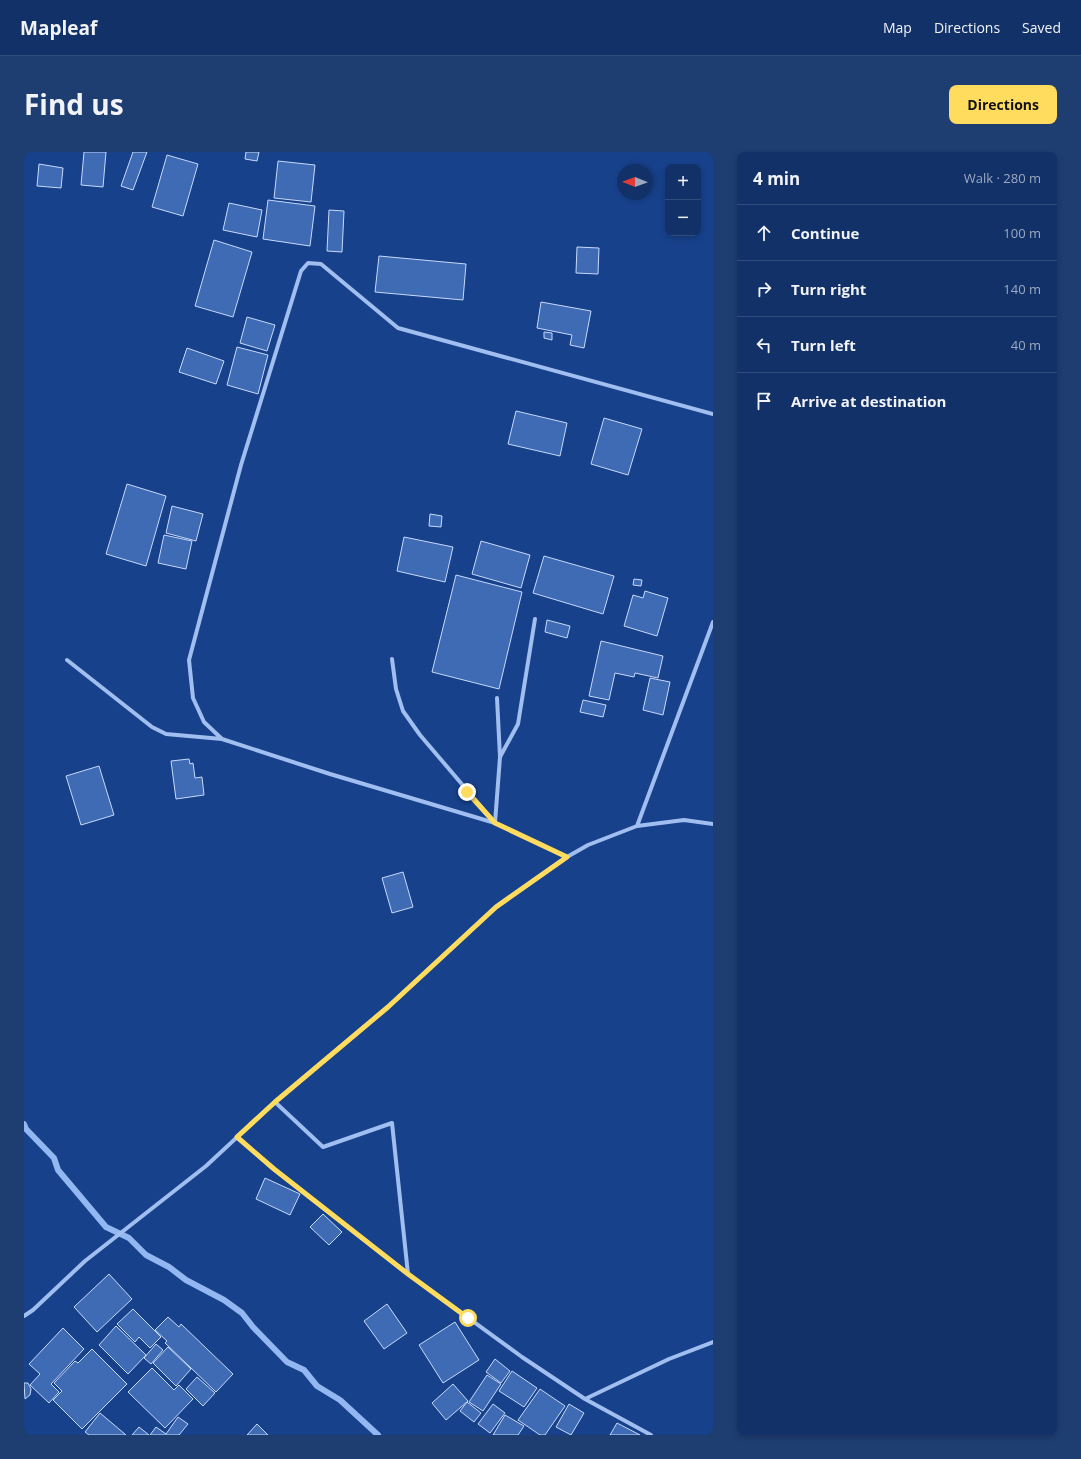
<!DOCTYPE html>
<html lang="en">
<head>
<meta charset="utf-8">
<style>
  :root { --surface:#113168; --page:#1e3d71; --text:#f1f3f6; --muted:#9ca9c0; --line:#304c7c; --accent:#ffdc5e }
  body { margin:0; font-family:"Open Sans",sans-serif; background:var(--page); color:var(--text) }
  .controls { position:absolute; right:12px; top:12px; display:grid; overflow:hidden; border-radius:8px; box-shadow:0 2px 6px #0003 }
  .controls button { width:36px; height:36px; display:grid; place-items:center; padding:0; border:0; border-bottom:1px solid var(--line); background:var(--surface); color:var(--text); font:20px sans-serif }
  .compass { position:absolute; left:593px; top:12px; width:36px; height:36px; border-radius:50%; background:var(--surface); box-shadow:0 2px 6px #0003; rotate:271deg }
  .stop { position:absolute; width:12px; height:12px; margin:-9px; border:3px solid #ffdc5e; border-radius:50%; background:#fff }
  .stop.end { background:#ffdc5e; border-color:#fff; box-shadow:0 1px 4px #0008 }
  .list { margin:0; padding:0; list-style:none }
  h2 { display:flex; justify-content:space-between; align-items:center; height:52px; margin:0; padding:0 16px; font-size:17px }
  h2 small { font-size:13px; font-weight:400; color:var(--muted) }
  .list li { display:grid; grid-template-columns:26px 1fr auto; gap:12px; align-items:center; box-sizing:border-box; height:56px; padding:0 16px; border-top:1px solid var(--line) }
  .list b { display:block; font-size:15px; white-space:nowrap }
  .list em { font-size:13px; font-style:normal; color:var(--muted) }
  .icon { flex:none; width:22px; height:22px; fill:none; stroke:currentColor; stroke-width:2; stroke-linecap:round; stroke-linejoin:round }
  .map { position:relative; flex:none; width:689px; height:1283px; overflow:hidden; border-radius:8px }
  header { display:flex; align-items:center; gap:24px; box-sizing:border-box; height:56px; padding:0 20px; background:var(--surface); border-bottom:1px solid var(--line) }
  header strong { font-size:19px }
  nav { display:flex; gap:22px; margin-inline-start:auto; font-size:14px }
  .intro { display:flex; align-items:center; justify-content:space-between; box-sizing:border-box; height:96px; padding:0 24px }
  h1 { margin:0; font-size:28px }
  .button { padding:10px 18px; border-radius:8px; background:var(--accent); color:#111; font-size:14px; font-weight:700 }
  main { display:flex; gap:24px; padding:0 24px }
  aside { flex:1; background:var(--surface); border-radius:8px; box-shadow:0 2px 6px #0003 }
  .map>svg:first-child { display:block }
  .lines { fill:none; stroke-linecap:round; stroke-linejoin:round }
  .stream { stroke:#92b7f1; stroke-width:6 }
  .building { fill:#3f6ab4; stroke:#c6dafb }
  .street { stroke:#a0beef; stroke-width:4 }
  .route { stroke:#ffdc5e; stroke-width:5 }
</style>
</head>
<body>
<header>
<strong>Mapleaf</strong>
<nav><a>Map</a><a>Directions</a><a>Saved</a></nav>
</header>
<div class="intro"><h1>Find us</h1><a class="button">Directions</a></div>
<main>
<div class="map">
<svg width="689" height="1283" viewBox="0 0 689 1283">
  <rect width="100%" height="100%" fill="#17418b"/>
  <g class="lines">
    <!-- stream -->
    <path class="stream" d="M0,972L2,977L30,1006L34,1018L82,1075L105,1086L122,1103L145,1115L162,1128L200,1148L218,1161L229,1175L263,1210L280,1218L293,1234L316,1248L354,1283"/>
  </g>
  <!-- building -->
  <path class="building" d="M60,0H82L79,35L57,33Z
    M109,0H123L109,38L97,34Z
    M222,0H235L233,9L221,7Z
    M143,3L174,12L159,64L128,55Z
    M254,9L291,13L287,50L250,46Z
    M15,12L39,16L37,36L13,34Z
    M244,48L291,54L286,94L239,87Z
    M205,51L238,58L233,85L199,78Z
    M305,58L320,59L318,100L303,99Z
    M190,88L228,100L209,165L171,154Z
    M553,95L575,96L574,122L552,121Z
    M355,104L442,112L439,148L351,140Z
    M517,150L567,159L560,196L546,193L548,183L513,176Z
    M223,165L251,173L243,199L216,191Z
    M520,180L528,181V188L520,186Z
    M213,195L244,203L234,242L203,233Z
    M163,196L200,209L192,232L155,220Z
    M492,259L543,271L536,304L484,292Z
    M580,266L618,277L604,323L567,312Z
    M103,332L142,344L122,414L82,402Z
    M148,354L179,362L172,389L142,381Z
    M406,362L418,364L417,375L405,374Z
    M140,383L168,389L162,417L134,411Z
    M380,385L429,395L421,430L373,419Z
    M457,389L506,403L497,436L448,422Z
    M520,404L590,424L579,462L509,441Z
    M432,423L498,440L475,537L408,520Z
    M610,427L618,428L617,434L609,433Z
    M621,439L644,446L633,484L600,474L609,443L619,446Z
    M523,468L546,474L543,486L521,480Z
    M577,489L639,504L634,526L611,521L610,525L591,521L585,548L565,544Z
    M626,526L646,530L639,563L619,558Z
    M559,548L582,553L579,565L556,560Z
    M165,607L166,612L169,611L171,626L178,625L180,643L152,647L147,609Z
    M75,614L90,663L57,673L42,624Z
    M379,720L389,755L368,761L358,726Z
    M241,1026L276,1042L266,1063L232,1047Z
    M299,1062L318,1080L305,1093L286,1075Z
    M85,1122L108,1147L73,1180L50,1155Z
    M363,1152L383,1181L360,1197L340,1169Z
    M109,1157L137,1185L126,1196L115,1185L111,1190L93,1172Z
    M144,1165L155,1175L157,1172L209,1222L192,1240L141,1191L143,1189L131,1178Z
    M431,1170L455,1208L419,1231L395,1193Z
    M92,1174L122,1203L104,1222L75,1193Z
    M39,1176L60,1197L27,1232L35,1240L25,1251L6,1233L16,1222L5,1212Z
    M132,1192L139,1198L127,1212L120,1206Z
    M144,1195L167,1217L152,1234L129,1211Z
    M68,1197L103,1232L58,1277L29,1248L38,1239L30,1231L51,1209L54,1211Z
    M471,1207L486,1219L477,1231L462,1220Z
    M128,1216L150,1238L155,1233L169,1247L141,1276L104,1240Z
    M488,1219L513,1236L500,1255L475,1239Z
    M463,1223L477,1232L459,1259L445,1250Z
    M173,1225L191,1241L179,1254L162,1237Z
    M0,1231H4L7,1237L6,1243L1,1247Z
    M429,1232L444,1249L422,1268L408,1251Z
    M516,1237L541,1254L521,1283H516L494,1268Z
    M443,1250L457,1261L450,1270L436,1259Z
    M469,1252L481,1261L466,1281L454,1272Z
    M545,1252L560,1261L547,1283L532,1275Z
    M76,1261L102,1283H65L61,1280Z
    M481,1263L500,1274L494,1283H469Z
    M154,1265L164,1272L155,1283H126L132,1275L142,1282Z
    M593,1271L616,1283H586Z
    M233,1272L244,1283H223Z
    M115,1275L125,1283H108Z"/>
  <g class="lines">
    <!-- street -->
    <path class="street" d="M368,507L372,537L379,559L396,583L471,671L476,605L473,546
      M43,508L128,575L142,582L198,587L306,622L471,671L543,705
      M198,587L180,570L169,546L165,508L217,313L277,119L284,111L297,112L374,176L689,262
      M476,605L494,572L511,467
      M613,674L689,470
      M251,950L299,995L368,971L384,1122
      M213,985L250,1017L384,1122L498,1205L561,1247L627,1283
      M0,1164L9,1158L61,1109L182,1014L251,950L364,855L472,755L543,705L564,693L613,674L660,668L689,672
      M561,1247L645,1207L689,1190"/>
  </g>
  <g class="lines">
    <!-- route -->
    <path class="route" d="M443,640L471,671L543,705L472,755L364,855L251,950L213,985L250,1017L384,1122L444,1166"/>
  </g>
</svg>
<div class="controls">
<button>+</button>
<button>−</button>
</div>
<svg class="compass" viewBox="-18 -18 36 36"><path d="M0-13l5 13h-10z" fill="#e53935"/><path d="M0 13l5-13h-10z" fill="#9ca9c0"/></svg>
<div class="stop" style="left:444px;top:1166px"></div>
<div class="stop end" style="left:443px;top:640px"></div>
</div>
<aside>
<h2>4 min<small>Walk · 280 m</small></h2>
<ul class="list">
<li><svg class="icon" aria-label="ahead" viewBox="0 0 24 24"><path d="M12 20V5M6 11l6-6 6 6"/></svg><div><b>Continue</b></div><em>100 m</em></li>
<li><svg class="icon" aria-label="right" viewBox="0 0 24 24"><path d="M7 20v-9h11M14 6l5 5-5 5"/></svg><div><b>Turn right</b></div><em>140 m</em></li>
<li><svg class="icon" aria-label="left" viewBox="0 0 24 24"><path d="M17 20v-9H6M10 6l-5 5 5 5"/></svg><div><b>Turn left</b></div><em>40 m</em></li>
<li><svg class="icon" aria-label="arrive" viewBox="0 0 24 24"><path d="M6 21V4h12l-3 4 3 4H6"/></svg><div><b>Arrive at destination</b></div></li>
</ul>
</aside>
</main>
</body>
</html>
